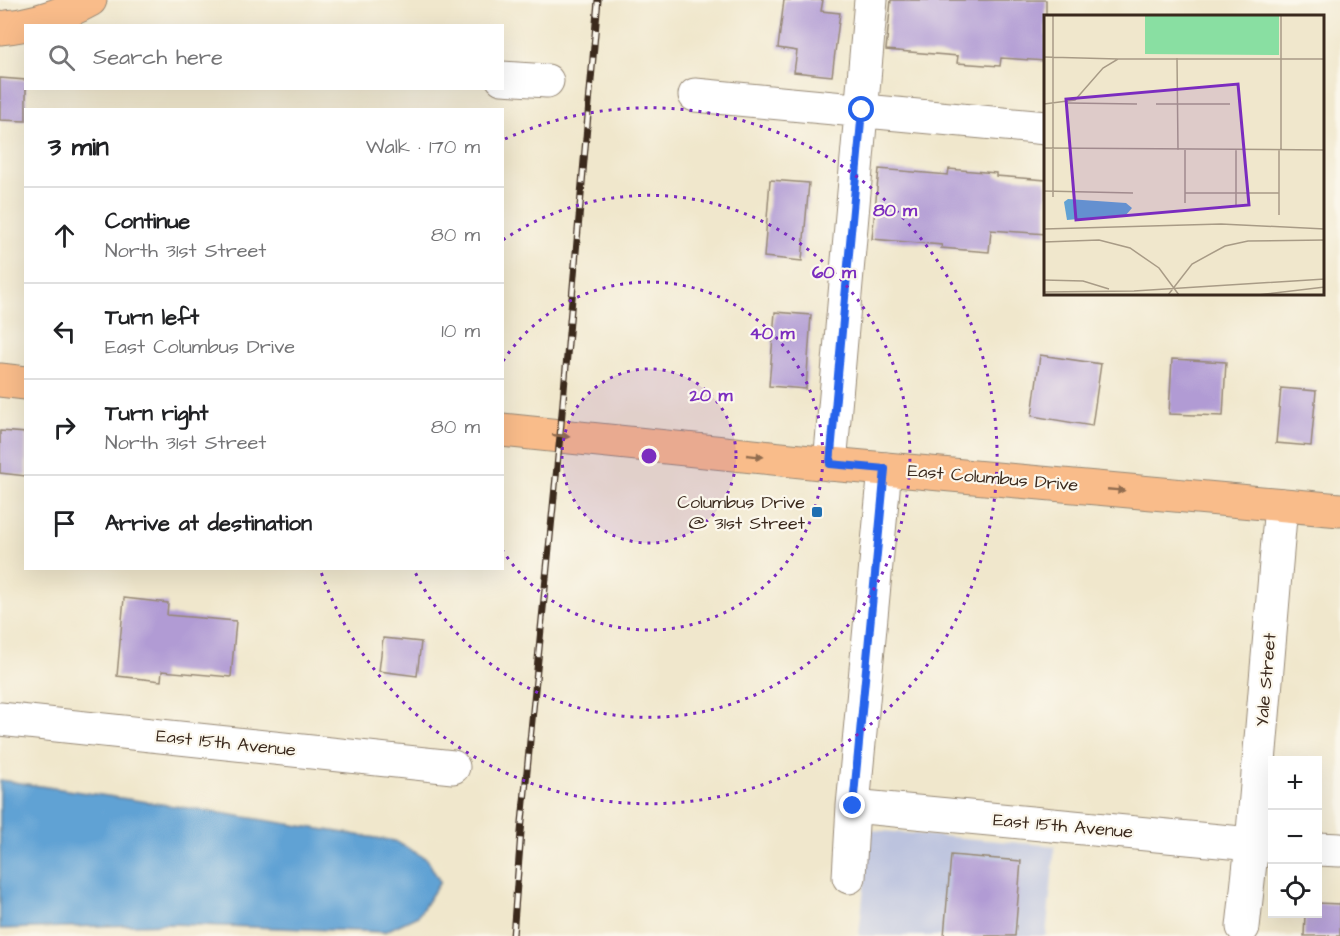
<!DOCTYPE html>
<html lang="en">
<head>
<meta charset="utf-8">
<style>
  :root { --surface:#fff; --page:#f2f2f2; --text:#202124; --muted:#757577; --line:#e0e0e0 }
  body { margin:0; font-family:"Architects Daughter",sans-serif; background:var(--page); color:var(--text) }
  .controls { position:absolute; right:18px; bottom:18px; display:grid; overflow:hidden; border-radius:0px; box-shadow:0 6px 24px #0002 }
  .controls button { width:54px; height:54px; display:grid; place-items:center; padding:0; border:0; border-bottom:2px solid var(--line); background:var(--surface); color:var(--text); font:30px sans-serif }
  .stop { position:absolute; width:18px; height:18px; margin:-14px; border:4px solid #2563eb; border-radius:50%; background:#fff }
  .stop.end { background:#2563eb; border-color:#fff; box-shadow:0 2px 6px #0008 }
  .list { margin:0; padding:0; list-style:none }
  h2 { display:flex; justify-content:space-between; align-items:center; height:78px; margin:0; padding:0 24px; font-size:26px }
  h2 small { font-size:20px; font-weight:400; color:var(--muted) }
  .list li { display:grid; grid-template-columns:39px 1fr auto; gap:18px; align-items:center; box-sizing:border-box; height:96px; padding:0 24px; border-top:2px solid var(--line) }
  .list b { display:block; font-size:22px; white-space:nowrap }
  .list p { margin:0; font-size:20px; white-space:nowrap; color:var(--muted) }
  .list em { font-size:20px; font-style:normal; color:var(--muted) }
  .icon { flex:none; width:33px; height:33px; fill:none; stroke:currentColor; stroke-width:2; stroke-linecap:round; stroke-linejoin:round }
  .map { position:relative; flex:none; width:1340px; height:936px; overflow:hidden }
  .search { position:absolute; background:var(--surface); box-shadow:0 6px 24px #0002; left:24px; top:24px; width:480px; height:66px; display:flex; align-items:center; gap:15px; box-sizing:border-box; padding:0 21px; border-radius:0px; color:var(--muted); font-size:22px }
  .panel { position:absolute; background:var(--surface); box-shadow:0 6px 24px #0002; left:24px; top:108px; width:480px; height:462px; border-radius:0px }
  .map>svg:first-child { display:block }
  .industrial { fill:#bcc3de }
  .water { fill:#61a2d4; stroke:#4e6679; stroke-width:1.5 }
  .building { fill:#b19bd4 }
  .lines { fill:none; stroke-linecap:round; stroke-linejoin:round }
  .minor-casing { stroke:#968875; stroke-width:35 }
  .major-casing { stroke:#968875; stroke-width:35 }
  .minor { stroke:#fff; stroke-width:33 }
  .major { stroke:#f9bc8a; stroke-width:33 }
  .rail-casing { stroke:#3b2a1e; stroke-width:7 }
  .rail { stroke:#fbf7ec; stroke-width:4.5; stroke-dasharray:14; stroke-linecap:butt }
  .oneway { fill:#906c4f }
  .route { stroke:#2563eb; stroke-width:8 }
  .ring { fill:none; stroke:#7b2cbf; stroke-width:3; stroke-dasharray:3 6 }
  .poi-dot { fill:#1f6fb2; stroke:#fbf7ec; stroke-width:2 }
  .labels { text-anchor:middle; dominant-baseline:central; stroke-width:4.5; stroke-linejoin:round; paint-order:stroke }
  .street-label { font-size:18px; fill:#3b2a1e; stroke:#fbf7ec }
  .poi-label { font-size:18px; fill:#3b2a1e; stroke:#fbf7ec; text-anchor:end }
  .inset-road { fill:none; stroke:#a89b86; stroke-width:1.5 }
  .view { fill:#7b2cbf; fill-opacity:0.15; stroke:#7b2cbf; stroke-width:3 }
  .inset-edge { fill:none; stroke:#3b2a1e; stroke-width:3 }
  .centre { fill:#7b2cbf; stroke:#fbf7ec; stroke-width:3 }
  .ring-label { font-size:18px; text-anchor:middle; font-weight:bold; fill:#7b2cbf; stroke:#fbf7ec; stroke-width:4.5; stroke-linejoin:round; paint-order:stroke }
</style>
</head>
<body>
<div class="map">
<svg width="1340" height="936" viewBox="0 0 1340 936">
  <rect width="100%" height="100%" fill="#fbf7ec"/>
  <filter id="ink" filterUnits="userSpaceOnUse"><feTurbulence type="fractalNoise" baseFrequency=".0167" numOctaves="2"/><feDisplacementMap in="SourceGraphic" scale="12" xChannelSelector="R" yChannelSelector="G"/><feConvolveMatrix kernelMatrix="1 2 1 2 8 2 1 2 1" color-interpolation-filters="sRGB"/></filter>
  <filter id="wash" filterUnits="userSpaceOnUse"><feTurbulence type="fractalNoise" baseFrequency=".008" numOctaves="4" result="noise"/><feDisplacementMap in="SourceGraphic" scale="24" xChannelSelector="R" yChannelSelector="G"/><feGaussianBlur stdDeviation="1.35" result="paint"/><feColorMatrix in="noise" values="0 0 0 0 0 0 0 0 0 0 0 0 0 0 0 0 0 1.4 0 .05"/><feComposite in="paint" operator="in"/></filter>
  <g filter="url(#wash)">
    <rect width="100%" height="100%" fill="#f0e7cc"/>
    <!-- industrial -->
    <path class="industrial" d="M870,830L1055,846L1046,936H859Z"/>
    <!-- water -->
    <path class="water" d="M0,780L195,809L395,841L427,859L440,882L418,916L384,932L170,924L0,929Z"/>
    <g id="blocks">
      <!-- building -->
      <path class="building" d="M784,0H823L821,11L840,13L832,76L794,72L797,51L778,48Z
        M891,0H1046V61L1001,58L1000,66L957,63L958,56L886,50Z
        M0,78L26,80V121L0,120Z
        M879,169L948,175L949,169L996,173V176L1046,180V234L991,230L989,252L941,248L942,245L872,239Z
        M770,180L809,183L802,261L764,257Z
        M775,312L811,315L806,389L769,386Z
        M1040,355L1101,364L1092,426L1032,416Z
        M1172,359L1226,362L1223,416L1169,414Z
        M1281,388L1316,391L1311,446L1276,443Z
        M0,431L26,433V476L0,473Z
        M124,598L168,603L167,615L236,621L231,677L162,671L161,681L117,676Z
        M383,638L421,642L417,676L379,671Z
        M951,855L1021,861L1015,936H944Z
        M1317,903L1340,904V936H1304L1305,914H1317Z"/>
    </g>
  </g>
  <g filter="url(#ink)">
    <use href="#blocks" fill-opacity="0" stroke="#968875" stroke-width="1.5"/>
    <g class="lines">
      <!-- minor casing -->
      <g class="minor-casing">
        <path id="minor" d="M502,78L547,81
          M695,95L1046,128
          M830,464L871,0
          M0,719L453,767
          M853,806L1272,846
          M1318,849L1340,850
          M849,877L853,806L885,469
          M1243,927L1252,844L1281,505"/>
      </g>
      <!-- major casing -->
      <g class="major-casing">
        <path id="major" d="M0,28C31,25 63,15 90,0
          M0,380L26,383
          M502,430L830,464L1340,510"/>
      </g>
      <!-- minor -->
      <use href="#minor" class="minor"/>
      <!-- major -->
      <use href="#major" class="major"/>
      <!-- rail casing -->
      <g class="rail-casing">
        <path id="rail" d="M513,936L521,832L560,436L598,0"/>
      </g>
      <!-- rail -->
      <use href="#rail" class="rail"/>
    </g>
    <!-- one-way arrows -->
    <defs><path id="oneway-solid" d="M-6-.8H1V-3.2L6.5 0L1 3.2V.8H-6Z" transform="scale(1.5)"/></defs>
    <g class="oneway">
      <use href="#oneway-solid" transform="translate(561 436) rotate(6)"/>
      <use href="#oneway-solid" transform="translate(755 456) rotate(6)"/>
      <use href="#oneway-solid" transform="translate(1116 490) rotate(5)"/>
    </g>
  </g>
  <g class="lines" filter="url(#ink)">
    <!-- route -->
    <path class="route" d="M853,806L885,469L830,464L862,110"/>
  </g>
  <!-- distance rings -->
  <circle cx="649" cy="456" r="87" fill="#7b2cbf" fill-opacity=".12"/>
  <g class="ring">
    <circle cx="649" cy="456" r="87"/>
    <path d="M503 361A174 174 0 1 1 503 551"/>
    <path d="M503 240A261 261 0 1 1 414 570"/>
    <path d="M505 139A348 348 0 1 1 320 569"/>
  </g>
  <!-- markers -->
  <rect class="poi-dot" x="811" y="506" width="12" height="12" rx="3"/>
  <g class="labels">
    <!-- street labels -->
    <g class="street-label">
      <text transform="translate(993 478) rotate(5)">East Columbus Drive</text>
      <text transform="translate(1266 680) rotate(-85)">Yale Street</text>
      <text transform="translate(226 743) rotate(6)">East 15th Avenue</text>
      <text transform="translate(1063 826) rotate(5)">East 15th Avenue</text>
    </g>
    <!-- poi labels -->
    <g class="poi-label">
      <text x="805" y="502">Columbus Drive<tspan x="805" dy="21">@ 31st Street</tspan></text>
    </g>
  </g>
  <!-- overview -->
  <g transform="translate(1044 15)">
    <rect width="280" height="280" fill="#f0e7cc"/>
    <path d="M101,1H235V40L101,39Z" fill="#89dfa2"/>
    <path d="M24,184L82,188L88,193L82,200L23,205L20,187Z" fill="#61a2d4"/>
    <path class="inset-road" d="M0,42L74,44M133,43L134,135M24,88L93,89M0,89L31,85L59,53L74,44H281M112,89H186M0,133L281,135M141,135V188M235,135V200M237,135V1M0,176L89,178M141,178H235M9,182V1M192,190V135M0,214L177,209L281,214M0,227L55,225L86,233L115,253L135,280M0,265L39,266L65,274M0,277L90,276L281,264M124,280L148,249L181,231L204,226L281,225M214,280L281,272"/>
    <path class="view" d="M194,69L205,190L32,205L22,84Z"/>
    <rect width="280" height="280" class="inset-edge"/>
  </g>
  <circle cx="649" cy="456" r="9" class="centre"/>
  <g class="ring-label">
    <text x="895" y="216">80 m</text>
    <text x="834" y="278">60 m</text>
    <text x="772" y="339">40 m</text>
    <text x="711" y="401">20 m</text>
  </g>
</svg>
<div class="controls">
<button>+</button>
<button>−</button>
<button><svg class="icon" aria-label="locate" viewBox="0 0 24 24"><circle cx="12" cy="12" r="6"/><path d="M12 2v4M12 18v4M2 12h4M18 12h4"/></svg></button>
</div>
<div class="stop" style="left:862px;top:110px"></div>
<div class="stop end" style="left:853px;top:806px"></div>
<div class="search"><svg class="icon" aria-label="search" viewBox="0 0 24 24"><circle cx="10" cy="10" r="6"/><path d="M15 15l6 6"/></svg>Search here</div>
<section class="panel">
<h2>3 min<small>Walk · 170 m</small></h2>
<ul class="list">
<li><svg class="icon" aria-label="ahead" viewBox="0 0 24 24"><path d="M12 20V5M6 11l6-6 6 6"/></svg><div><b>Continue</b><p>North 31st Street</p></div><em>80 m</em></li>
<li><svg class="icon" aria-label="left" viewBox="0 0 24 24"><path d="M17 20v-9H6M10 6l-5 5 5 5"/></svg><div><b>Turn left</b><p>East Columbus Drive</p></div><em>10 m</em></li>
<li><svg class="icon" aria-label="right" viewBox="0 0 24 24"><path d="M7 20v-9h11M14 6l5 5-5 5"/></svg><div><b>Turn right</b><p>North 31st Street</p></div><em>80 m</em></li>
<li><svg class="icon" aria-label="arrive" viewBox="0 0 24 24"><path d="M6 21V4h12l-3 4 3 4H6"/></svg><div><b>Arrive at destination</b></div></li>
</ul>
</section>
</div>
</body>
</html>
